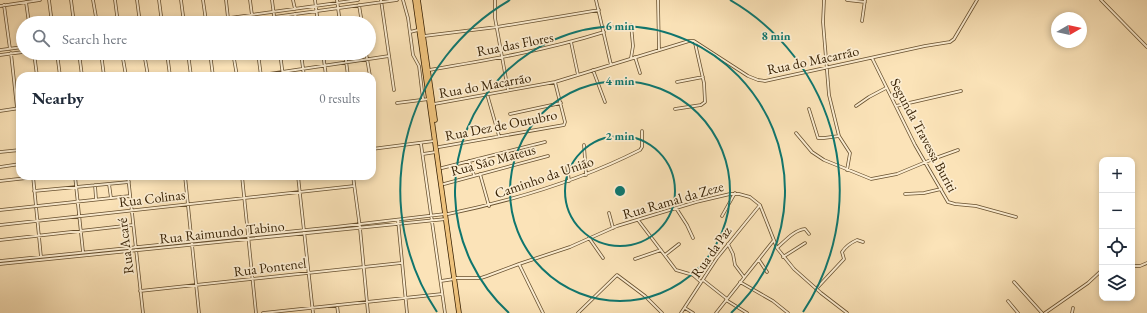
<!DOCTYPE html>
<html lang="en">
<head>
<meta charset="utf-8">
<style>
  :root { --surface:#fff; --page:#f6f6f7; --text:#1f2937; --muted:#747a83; --line:#e0e1e3 }
  body { margin:0; font-family:"EB Garamond",serif; background:var(--page); color:var(--text) }
  .controls { position:absolute; right:12px; bottom:12px; display:grid; overflow:hidden; border-radius:8px; box-shadow:0 2px 6px #0003 }
  .controls button { width:36px; height:36px; display:grid; place-items:center; padding:0; border:0; border-bottom:1px solid var(--line); background:var(--surface); color:var(--text); font:20px sans-serif }
  .compass { position:absolute; left:1051px; top:12px; width:36px; height:36px; border-radius:50%; background:var(--surface); box-shadow:0 2px 6px #0003; rotate:81deg }
  .list { margin:0; padding:0; list-style:none }
  h2 { display:flex; justify-content:space-between; align-items:center; height:52px; margin:0; padding:0 16px; font-size:17px }
  h2 small { font-size:13px; font-weight:400; color:var(--muted) }
  .icon { flex:none; width:22px; height:22px; fill:none; stroke:currentColor; stroke-width:2; stroke-linecap:round; stroke-linejoin:round }
  .map { position:relative; flex:none; width:1147px; height:313px; overflow:hidden }
  .search { position:absolute; background:var(--surface); box-shadow:0 2px 6px #0003; left:16px; top:16px; width:360px; height:44px; display:flex; align-items:center; gap:10px; box-sizing:border-box; padding:0 14px; border-radius:22px; color:var(--muted); font-size:15px }
  .panel { position:absolute; background:var(--surface); box-shadow:0 2px 6px #0003; left:16px; top:72px; width:360px; height:108px; border-radius:12px }
  .map>svg:first-child { display:block }
  .lines { fill:none; stroke-linecap:round; stroke-linejoin:round }
  .street-casing { stroke:#664f2e; stroke-width:3.5 }
  .highway-casing { stroke:#341e00; stroke-width:5.5 }
  .street { stroke:#fcedd1; stroke-width:2 }
  .highway { stroke:#eec27c; stroke-width:4 }
  .ring { fill:none; stroke:#0f766e; stroke-width:2 }
  .labels { text-anchor:middle; dominant-baseline:central; stroke-width:3.5; stroke-linejoin:round; paint-order:stroke }
  .street-label { font-size:14px; fill:#341e00; stroke:#fcedd1 }
  .centre { fill:#0f766e; stroke:#fcedd1; stroke-width:2 }
  .ring-label { font-size:12px; text-anchor:middle; font-weight:bold; fill:#0f766e; stroke:#fcedd1; stroke-width:3.5; stroke-linejoin:round; paint-order:stroke }
</style>
</head>
<body>
<div class="map">
<svg width="1147" height="313" viewBox="0 0 1147 313">
  <rect width="100%" height="100%" fill="#fbe3b8"/>
  <filter id="stains"><feTurbulence type="fractalNoise" baseFrequency=".005" numOctaves="4"/><feColorMatrix values="0 0 0 0 .2 0 0 0 0 .09 0 0 0 0 .02 0 0 0 .5 -.17"/></filter>
  <radialGradient id="worn" r=".72"><stop offset=".6" stop-color="#630" stop-opacity="0"/><stop offset="1" stop-color="#630" stop-opacity=".3"/></radialGradient>
  <g class="lines">
    <!-- street casing -->
    <g class="street-casing">
      <path id="street" d="M49,0L52,23
        M71,0L74,23
        M93,0L97,23
        M115,0L118,23
        M137,0L140,23
        M159,0L162,23
        M181,0L184,23
        M203,0L206,21
        M226,0L228,18
        M250,0L253,23
        M272,0L275,23
        M293,0L295,9
        M315,0L318,23
        M337,0L340,23
        M381,0L394,90
        M403,0L408,18L413,55L419,66L423,99
        M495,0V18L508,90
        M596,0L611,65
        M658,0L659,50
        M824,0L823,22L829,95L839,136L850,153L847,170
        M847,0L865,2
        M1101,0L1147,47
        M26,2L29,23
        M4,5L10,49
        M359,5L362,23
        M0,6L40,0
        M295,14L297,23
        M862,21L865,0
        M194,23L358,0
        M231,23L397,0
        M631,25L633,46L631,58
        M410,32L418,30
        M424,36L497,27L599,10
        M571,42L578,75
        M0,50L23,47
        M11,53L17,108
        M34,53L37,76
        M57,53L60,76
        M79,53L82,76
        M101,53L104,76
        M122,53L126,76
        M144,53L148,76
        M167,53L170,76
        M188,53L191,76
        M210,53L213,76
        M233,53L237,76
        M258,53L261,76
        M280,53L283,76
        M301,53L304,76
        M323,53L326,76
        M345,53L348,76
        M366,53L370,76
        M0,55L23,52
        M635,57L640,73
        M872,58L915,145L948,202L955,204L976,206L1016,217
        M429,70C488,60 547,50 604,32
        M593,70L605,102
        M255,76L389,56
        M677,82L703,77
        M372,94L373,103
        M487,94L499,136
        M397,103L429,99
        M434,104L555,82L689,41H694L748,76L758,80L765,81L925,46L950,42L954,39L977,0
        M856,106L869,97L886,88
        M896,106L961,91
        M675,109L701,105L705,102L704,83L695,43
        M809,109L818,138H824L839,136
        M0,111L20,108
        M510,114L561,103
        M796,133L812,152L824,160L871,179L897,174L933,159L958,150
        M421,144L445,313
        M584,145L586,175
        M439,147L564,125L565,122L555,82
        M372,149L434,141
        M0,152L20,150
        M423,154L436,152
        M469,161L474,175
        M567,165L569,181
        M0,167L20,164
        M442,168L545,142
        M480,174L489,206
        M33,176L41,257
        M75,176L83,252
        M128,176L143,313
        M185,176L199,313
        M242,176L256,313
        M298,176L313,313
        M353,176L360,228L368,313
        M0,181L45,176
        M109,184L111,198
        M444,184L548,156
        M95,185L96,199
        M34,191L129,182
        M905,194L924,193L941,189
        M676,208L687,225L693,238
        M0,210L130,196
        M609,213L613,228
        M448,214C515,200 579,181 640,150L642,147V131
        M722,216L735,193
        M398,220L407,313
        M638,220L676,270L693,275L701,282
        M0,225L354,186
        M589,238L603,258
        M0,240L133,225
        M728,244L733,254L735,265L744,277
        M777,248C785,241 794,230 805,229L809,234
        M665,255L679,244
        M783,257L805,243
        M635,259L661,250
        M759,260L767,272
        M0,261L335,227L445,214
        M0,264L446,219
        M519,264L543,313
        M1132,266H1140L1147,263
        M456,278H481L487,276L519,264L570,247L617,226L696,202L730,194H739L750,197L760,205L777,248L794,269L821,293L847,313
        M703,280L727,299
        M441,281L454,279
        M740,282L773,301L788,313
        M1014,282L1042,313
        M816,289L844,259L842,252C846,246 850,243 857,240L863,242
        M140,291L401,263
        M726,300L747,313
        M1008,301L1018,313
        M337,305L338,313
        M685,308L693,313
        M263,313L442,294
        M578,313L617,275L645,296L662,313
        M681,313L717,258L760,205
        M716,313L774,240
        M1045,313L1088,283L1102,270
        M1072,313L1073,308"/>
    </g>
    <!-- highway casing -->
    <g class="highway-casing">
      <path id="highway" d="M415,0L459,313
        M418,0L435,120"/>
    </g>
    <!-- street -->
    <use href="#street" class="street"/>
    <!-- highway -->
    <use href="#highway" class="highway"/>
  </g>
  <!-- distance rings -->
  <g class="ring">
    <circle cx="620" cy="191" r="55"/>
    <circle cx="620" cy="191" r="110"/>
    <path d="M509 313A165 165 0 1 1 731 313"/>
    <path d="M437 312A220 220 0 0 1 510 0M730 0A220 220 0 0 1 803 312"/>
  </g>
  <g class="labels">
    <!-- street labels -->
    <g class="street-label">
      <text transform="translate(515 44) rotate(-11)">Rua das Flores</text>
      <text transform="translate(813 60) rotate(-12)">Rua do Macarrão</text>
      <text transform="translate(485 85) rotate(-10)">Rua do Macarrão</text>
      <text transform="translate(501 125) rotate(-11)">Rua Dez de Outubro</text>
      <text transform="translate(924 135) rotate(62)">Segunda Travessa Buriti</text>
      <text transform="translate(493 160) rotate(-15)">Rua São Mateus</text>
      <text transform="translate(544 177) rotate(-19)">Caminho da União</text>
      <text transform="translate(152 198) rotate(-7)">Rua Colinas</text>
      <text transform="translate(673 200) rotate(-16)">Rua Ramal da Zeze</text>
      <text transform="translate(222 232) rotate(-6)">Rua Raimundo Tabino</text>
      <text transform="translate(125 246) rotate(-97)">Rua Acaré</text>
      <text transform="translate(711 252) rotate(-55)">Rua da Paz</text>
      <text transform="translate(270 267) rotate(-7)">Rua Pontenel</text>
    </g>
  </g>
  <circle cx="620" cy="191" r="6" class="centre"/>
  <g class="ring-label">
    <text x="620" y="30">6 min</text>
    <text x="776" y="40">8 min</text>
    <text x="620" y="85">4 min</text>
    <text x="620" y="140">2 min</text>
  </g>
  <rect width="100%" height="100%" filter="url(#stains)"/>
  <rect width="100%" height="100%" fill="url(#worn)"/>
</svg>
<div class="controls">
<button>+</button>
<button>−</button>
<button><svg class="icon" aria-label="locate" viewBox="0 0 24 24"><circle cx="12" cy="12" r="6"/><path d="M12 2v4M12 18v4M2 12h4M18 12h4"/></svg></button>
<button><svg class="icon" aria-label="layers" viewBox="0 0 24 24"><path d="M12 4l9 5-9 5-9-5zM3 14l9 5 9-5"/></svg></button>
</div>
<svg class="compass" viewBox="-18 -18 36 36"><path d="M0-13l5 13h-10z" fill="#e53935"/><path d="M0 13l5-13h-10z" fill="#747a83"/></svg>
<div class="search"><svg class="icon" aria-label="search" viewBox="0 0 24 24"><circle cx="10" cy="10" r="6"/><path d="M15 15l6 6"/></svg>Search here</div>
<section class="panel">
<h2>Nearby<small>0 results</small></h2>
<ul class="list">
</ul>
</section>
</div>
</body>
</html>
